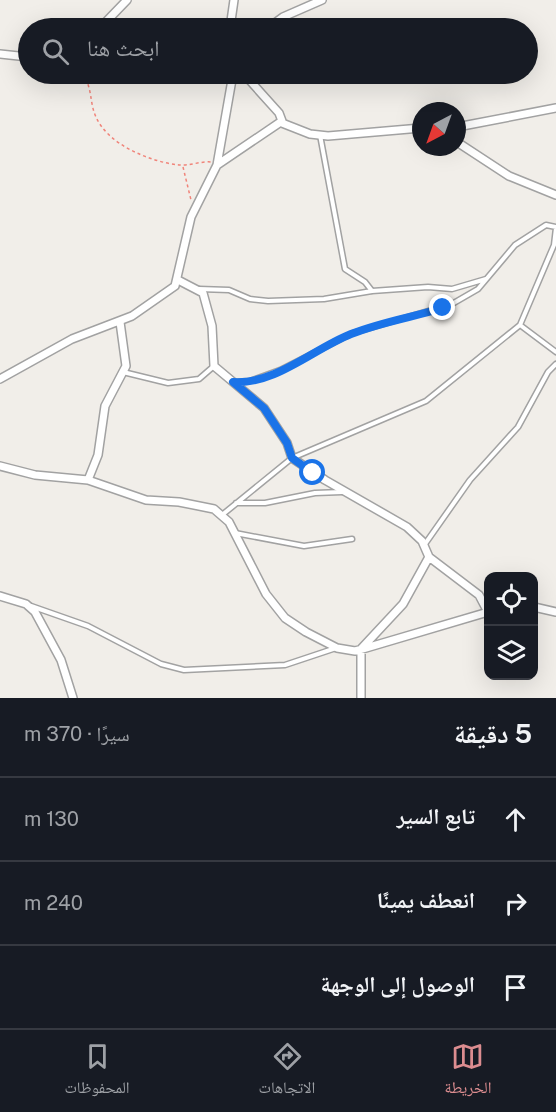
<!DOCTYPE html>
<html lang="ar">
<head>
<meta charset="utf-8">
<style>
  :root { --surface:#171b24; --page:#20242c; --text:#f1f3f6; --muted:#9ea1a6; --line:#363941; --accent:#dc8d90 }
  body { margin:0; font-family:"Public Sans","Noto Naskh Arabic",sans-serif; background:var(--page); color:var(--text); direction:rtl }
  .controls { position:absolute; right:18px; bottom:18px; display:grid; overflow:hidden; border-radius:12px; box-shadow:0 6px 24px #0002 }
  .controls button { width:54px; height:54px; display:grid; place-items:center; padding:0; border:0; border-bottom:2px solid var(--line); background:var(--surface); color:var(--text); font:30px sans-serif }
  .compass { position:absolute; left:412px; top:102px; width:54px; height:54px; border-radius:50%; background:var(--surface); box-shadow:0 6px 24px #0002; rotate:221deg }
  .stop { position:absolute; width:18px; height:18px; margin:-14px; border:4px solid #1a73e8; border-radius:50%; background:#fff }
  .stop.end { background:#1a73e8; border-color:#fff; box-shadow:0 2px 6px #0008 }
  .list { margin:0; padding:0; list-style:none }
  h2 { display:flex; justify-content:space-between; align-items:center; height:78px; margin:0; padding:0 24px; font-size:26px }
  h2 small { font-size:20px; font-weight:400; color:var(--muted) }
  .list li { display:grid; grid-template-columns:39px 1fr auto; gap:18px; align-items:center; box-sizing:border-box; height:84px; padding:0 24px; border-top:2px solid var(--line) }
  .list b { display:block; font-size:22px; white-space:nowrap }
  .list em { font-size:20px; font-style:normal; color:var(--muted) }
  .icon { flex:none; width:33px; height:33px; fill:none; stroke:currentColor; stroke-width:2; stroke-linecap:round; stroke-linejoin:round }
  .map { position:relative; flex:none; width:556px; height:698px; overflow:hidden; direction:ltr }
  .search { position:absolute; background:var(--surface); box-shadow:0 6px 24px #0002; left:18px; right:18px; top:18px; height:66px; display:flex; align-items:center; gap:15px; box-sizing:border-box; padding:0 21px; border-radius:33px; color:var(--muted); font-size:22px }
  .sheet { height:330px; background:var(--surface) }
  nav { display:flex; justify-content:space-around; align-items:center; box-sizing:border-box; height:84px; border-top:2px solid var(--line); background:var(--surface); font-size:16px; color:var(--muted) }
  nav a { display:grid; justify-items:center; gap:3px }
  nav .on { color:var(--accent) }
  .map>svg:first-child { display:block }
  .lines { fill:none; stroke-linecap:round; stroke-linejoin:round }
  .lane-casing { stroke:#a2a2a2; stroke-width:7 }
  .street-casing { stroke:#a2a2a2; stroke-width:10 }
  .path { stroke:#f0847a; stroke-width:1.5; stroke-dasharray:3 3; stroke-linecap:butt }
  .lane { stroke:#fff; stroke-width:4 }
  .street { stroke:#fff; stroke-width:7 }
  .route { stroke:#1a73e8; stroke-width:8 }
</style>
</head>
<body>
<div class="map">
<svg width="556" height="698" viewBox="0 0 556 698">
  <rect width="100%" height="100%" fill="#f1eee9"/>
  <g class="lines">
    <!-- lane casing -->
    <g class="lane-casing">
      <path id="lane" d="M320,135L345,269L365,282L372,291
        M199,289L229,290L250,299L268,301L324,299L372,291L428,287L452,289L486,279
        M520,325L556,352
        M123,372L168,383L199,379L214,366
        M234,382L250,381L280,370L353,333L452,304L478,289L515,245L546,225L556,227
        M236,503H265L315,493L342,492
        M222,515L292,458L426,401L520,325L554,245L556,228
        M235,533L304,546L352,539
        M425,544L470,480L518,427L548,372L556,364
        M31,606L88,626L161,664L184,670L285,665L336,648"/>
    </g>
    <!-- street casing -->
    <g class="street-casing">
      <path id="street" d="M100,28L127,0
        M230,28L234,0
        M268,28L283,17L322,0
        M0,54L28,57
        M282,123L310,134L328,136L421,128
        M457,127L556,108
        M457,142L509,176L556,195
        M217,165L233,74
        M178,280L203,293L212,326L214,366L264,408L287,443L292,458L325,480L407,527L422,541L429,557L479,595L488,612
        M0,379L72,339L132,316L175,286L191,217L217,165L282,121L279,113L244,74
        M0,466L35,475L88,480L146,500L179,502L214,509L229,522L266,594L285,618L306,632L337,648L355,651L366,648L488,612
        M88,480L98,455L105,406L126,366L120,322
        M0,596L26,604L35,612L61,660L73,698
        M534,607L556,612
        M361,698V649L403,604L429,557"/>
    </g>
    <!-- path -->
    <path class="path" d="M82,74C93,87 89,102 96,117C108,145 151,162 179,165C189,166 201,161 211,162
      M183,167L191,200"/>
    <!-- lane -->
    <use href="#lane" class="lane"/>
    <!-- street -->
    <use href="#street" class="street"/>
  </g>
  <g class="lines">
    <!-- route -->
    <path class="route" d="M313,473L292,458L287,443L264,408L233,382C275,385 313,349 351,334C381,322 413,317 443,308"/>
  </g>
</svg>
<div class="controls">
<button><svg class="icon" aria-label="locate" viewBox="0 0 24 24"><circle cx="12" cy="12" r="6"/><path d="M12 2v4M12 18v4M2 12h4M18 12h4"/></svg></button>
<button><svg class="icon" aria-label="layers" viewBox="0 0 24 24"><path d="M12 4l9 5-9 5-9-5zM3 14l9 5 9-5"/></svg></button>
</div>
<svg class="compass" viewBox="-18 -18 36 36"><path d="M0-13l5 13h-10z" fill="#e53935"/><path d="M0 13l5-13h-10z" fill="#9ea1a6"/></svg>
<div class="stop" style="left:313px;top:473px"></div>
<div class="stop end" style="left:443px;top:308px"></div>
<div class="search"><svg class="icon" aria-label="search" viewBox="0 0 24 24"><circle cx="10" cy="10" r="6"/><path d="M15 15l6 6"/></svg>ابحث هنا</div>
</div>
<section class="sheet">
<h2>5 دقيقة<small>سيرًا · 370 m</small></h2>
<ul class="list">
<li><svg class="icon" aria-label="ahead" viewBox="0 0 24 24"><path d="M12 20V5M6 11l6-6 6 6"/></svg><div><b>تابع السير</b></div><em>130 m</em></li>
<li><svg class="icon" aria-label="right" viewBox="0 0 24 24"><path d="M7 20v-9h11M14 6l5 5-5 5"/></svg><div><b>انعطف يمينًا</b></div><em>240 m</em></li>
<li><svg class="icon" aria-label="arrive" viewBox="0 0 24 24"><path d="M6 21V4h12l-3 4 3 4H6"/></svg><div><b>الوصول إلى الوجهة</b></div></li>
</ul>
</section>
<nav>
<a class="on"><svg class="icon" aria-label="map" viewBox="0 0 24 24"><path d="M3 6l6-2 6 2 6-2v14l-6 2-6-2-6 2zM9 4v14M15 6v14"/></svg>الخريطة</a>
<a><svg class="icon" aria-label="directions" viewBox="0 0 24 24"><path d="M12 3l9 9-9 9-9-9zM9 14v-3h6M13 9l2 2-2 2"/></svg>الاتجاهات</a>
<a><svg class="icon" aria-label="saved" viewBox="0 0 24 24"><path d="M7 4h10v16l-5-4-5 4z"/></svg>المحفوظات</a>
</nav>
</body>
</html>
